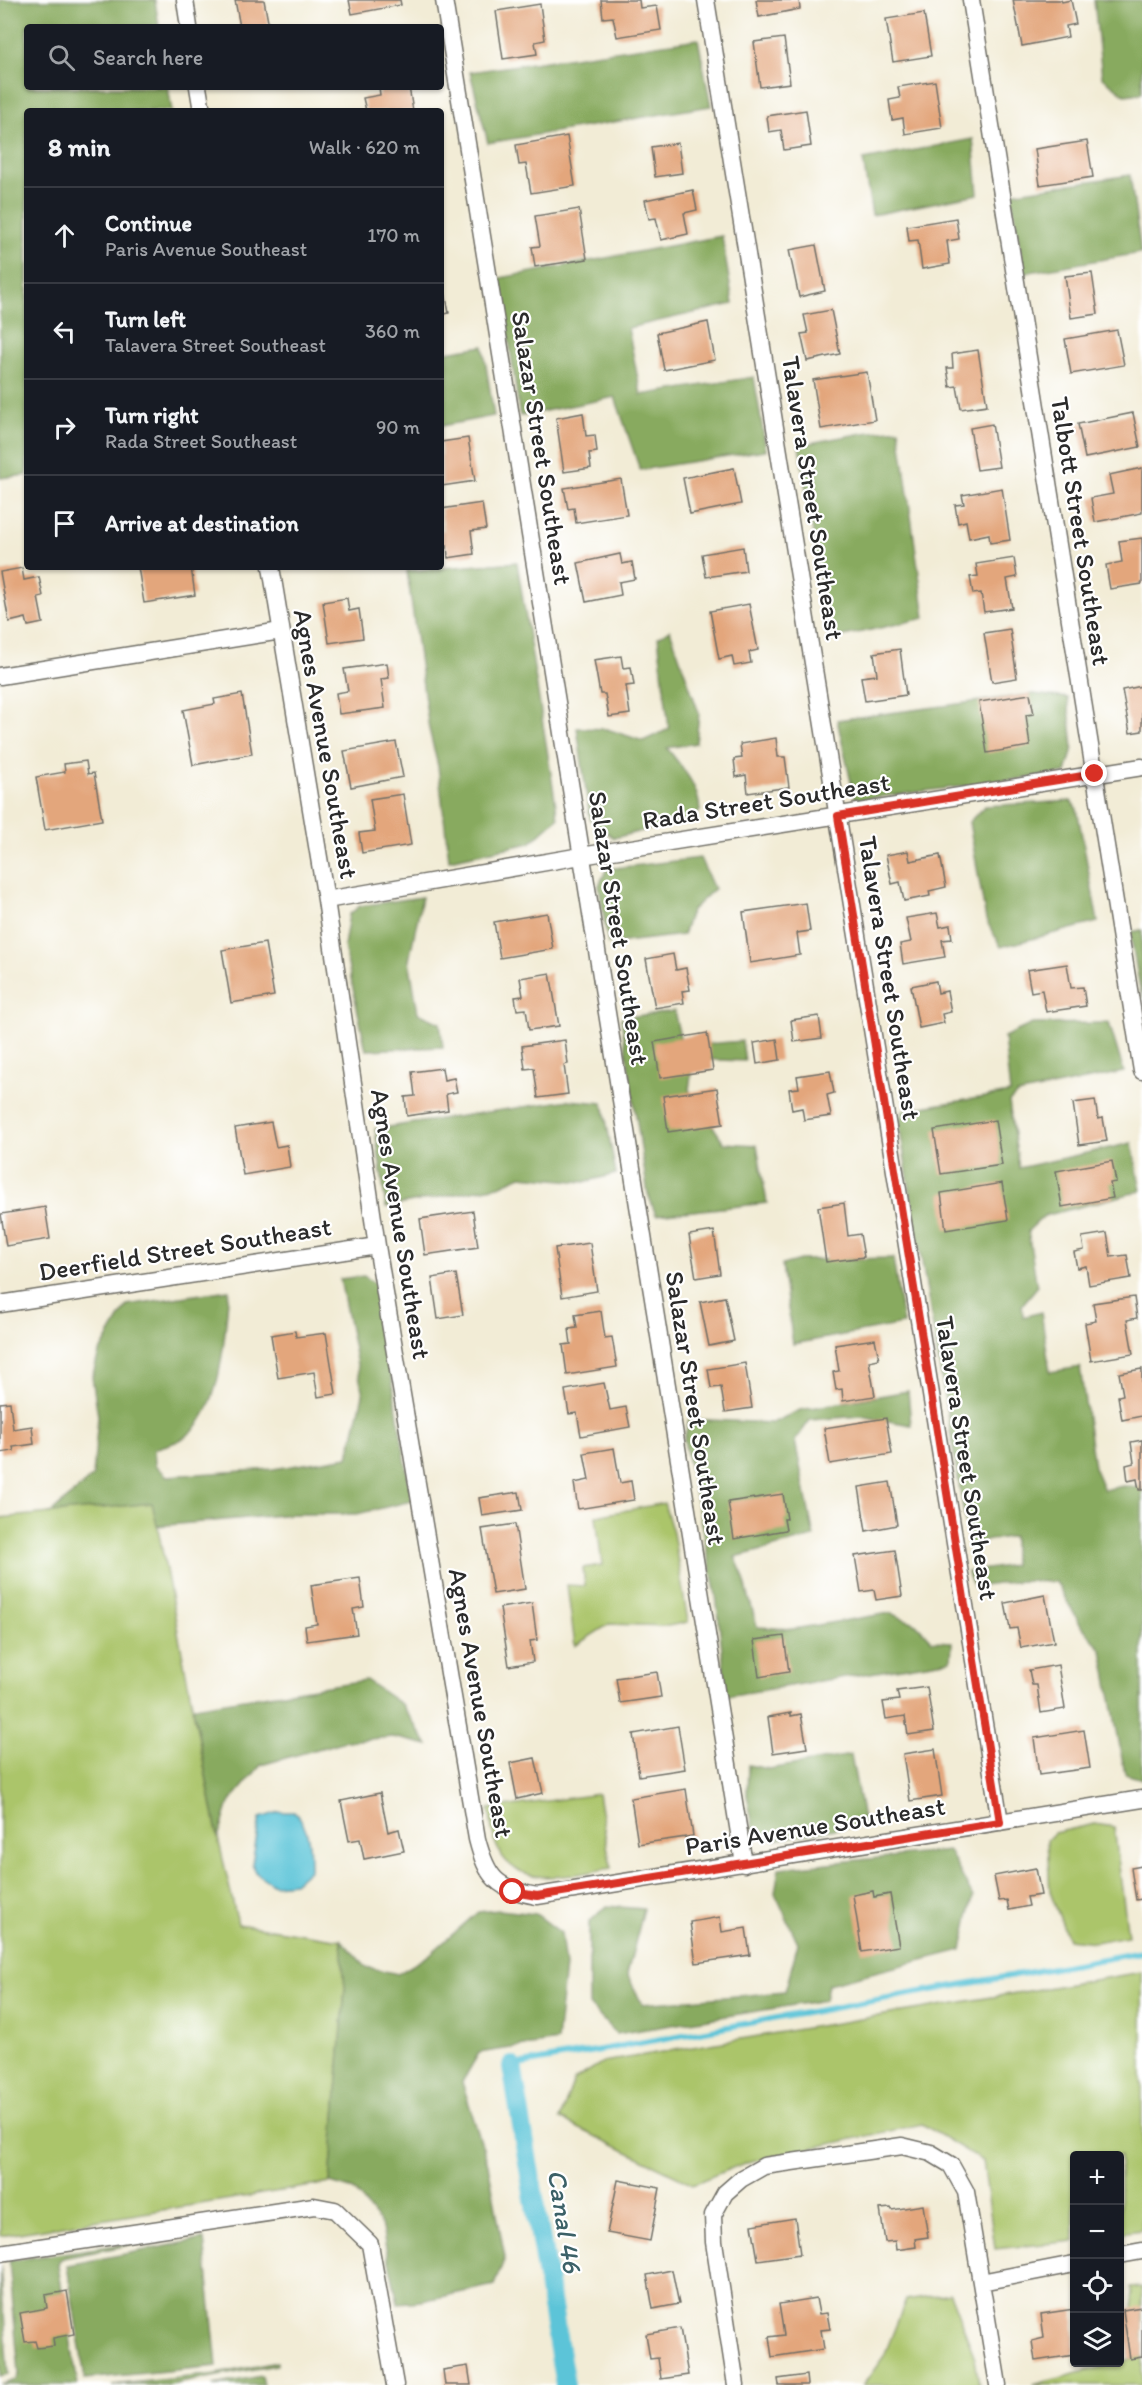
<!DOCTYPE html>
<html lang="en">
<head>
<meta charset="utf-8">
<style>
  :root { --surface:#171b24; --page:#20242c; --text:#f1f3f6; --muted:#9ea1a6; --line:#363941 }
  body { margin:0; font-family:Itim,sans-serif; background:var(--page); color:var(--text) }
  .controls { position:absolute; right:18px; bottom:18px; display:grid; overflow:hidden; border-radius:6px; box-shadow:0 2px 4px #0004 }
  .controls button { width:54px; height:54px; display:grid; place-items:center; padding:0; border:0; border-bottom:2px solid var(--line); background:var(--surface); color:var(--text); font:30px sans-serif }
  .stop { position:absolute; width:18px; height:18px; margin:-14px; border:4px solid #d93025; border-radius:50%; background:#fff }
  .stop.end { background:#d93025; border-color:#fff; box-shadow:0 2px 6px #0008 }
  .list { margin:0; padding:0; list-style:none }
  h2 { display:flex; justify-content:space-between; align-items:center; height:78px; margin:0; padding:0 24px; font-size:26px }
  h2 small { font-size:20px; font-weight:400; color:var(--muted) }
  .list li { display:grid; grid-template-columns:39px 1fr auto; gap:18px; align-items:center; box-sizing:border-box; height:96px; padding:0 24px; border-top:2px solid var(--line) }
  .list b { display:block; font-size:22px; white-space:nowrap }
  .list p { margin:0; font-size:20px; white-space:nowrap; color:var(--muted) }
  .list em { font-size:20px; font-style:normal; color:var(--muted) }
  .icon { flex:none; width:33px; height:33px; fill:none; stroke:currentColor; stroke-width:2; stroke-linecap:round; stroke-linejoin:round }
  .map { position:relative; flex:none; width:1142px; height:2385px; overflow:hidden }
  .search { position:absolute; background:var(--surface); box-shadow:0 2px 4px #0004; left:24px; top:24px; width:420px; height:66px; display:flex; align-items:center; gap:15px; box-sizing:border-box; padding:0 21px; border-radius:6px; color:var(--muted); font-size:22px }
  .panel { position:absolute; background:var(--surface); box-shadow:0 2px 4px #0004; left:24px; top:108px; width:420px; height:462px; border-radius:6px }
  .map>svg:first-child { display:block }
  .green { fill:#abc56b; stroke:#6b784b; stroke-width:1.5 }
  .forest { fill:#88aa5f; stroke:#5a6a45; stroke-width:1.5 }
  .water { fill:#5bc4d8; stroke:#437882; stroke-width:1.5 }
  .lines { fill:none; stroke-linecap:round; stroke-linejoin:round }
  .stream { stroke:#5bc4d8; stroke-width:6 }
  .canal { stroke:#5bc4d8; stroke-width:20 }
  .building { fill:#e3a67b }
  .street-casing { stroke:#716f67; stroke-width:19 }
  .street { stroke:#fff; stroke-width:16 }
  .route { stroke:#d93025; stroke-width:8 }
  .labels { text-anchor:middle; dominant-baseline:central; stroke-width:4.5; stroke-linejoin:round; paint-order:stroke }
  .street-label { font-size:26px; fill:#2b2b2b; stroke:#fff }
  .water-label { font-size:27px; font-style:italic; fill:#3c6168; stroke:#fff }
</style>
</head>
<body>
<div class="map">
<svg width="1142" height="2385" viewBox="0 0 1142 2385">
  <rect width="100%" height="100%" fill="#fff"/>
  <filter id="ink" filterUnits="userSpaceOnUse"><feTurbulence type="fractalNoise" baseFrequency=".0167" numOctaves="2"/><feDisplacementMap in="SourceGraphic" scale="12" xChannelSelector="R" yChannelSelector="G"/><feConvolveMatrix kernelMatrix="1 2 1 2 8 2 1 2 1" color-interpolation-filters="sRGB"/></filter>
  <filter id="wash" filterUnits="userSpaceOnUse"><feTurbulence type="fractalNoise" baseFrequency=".008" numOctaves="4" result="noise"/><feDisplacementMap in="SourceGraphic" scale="24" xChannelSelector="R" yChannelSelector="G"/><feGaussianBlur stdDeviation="1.35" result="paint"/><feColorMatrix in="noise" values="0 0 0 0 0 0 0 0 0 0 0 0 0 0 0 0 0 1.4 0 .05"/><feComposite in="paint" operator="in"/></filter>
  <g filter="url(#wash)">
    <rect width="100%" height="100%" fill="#f2ecd6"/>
    <!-- green -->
    <path class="green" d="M153,1503L218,1838L238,1924L341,1940L345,1988L330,2183L0,2236V1518Z
      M664,1503L673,1533L688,1622L668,1626L609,1624L575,1646L567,1585L585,1586L583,1568L602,1565L596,1516Z
      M598,1794L611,1868C575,1874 519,1892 498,1849C492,1838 491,1822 489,1809Z
      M1095,1824L1114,1827L1128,1936L1095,1942L1068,1939L1050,1892L1047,1840L1054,1833Z
      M1142,1972V2230L1120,2233V2156H1074V2241L995,2249L983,2161L922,2124L747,2162L693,2184L560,2119L574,2080L603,2062Z
      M1142,2287V2385H1033L1139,2357L1131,2288Z
      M950,2293L975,2358L979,2385H863L884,2356L906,2300Z"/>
    <!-- forest -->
    <path class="forest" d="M0,0H155L159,27H27V87H168L172,111H27V475L0,478Z
      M1094,0H1142V93L1125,95L1102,77Z
      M698,39L711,106L488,143L470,72Z
      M973,139L978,194L872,215L863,160Z
      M1130,175L1141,253L1024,273L1011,193Z
      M722,236L733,304L628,328L641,395L754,377L766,450L640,470L615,397L520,416L500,278Z
      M483,346L494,416L441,426V353Z
      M899,429L925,618L830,639L799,445L863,433Z
      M517,562L558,818L530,843L449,860L438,766L429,729L407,571Z
      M670,630L699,713L696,743L667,748C682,767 699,786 700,811L691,819L614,838L590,819L577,728L607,729L643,741L669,729L658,637Z
      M1034,694L1068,698L1073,748L1066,773L855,800L837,720Z
      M1071,801L1077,809L1098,922L1001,947L986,920L969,822L985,806Z
      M700,858L714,889L691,911L683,935L608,944L599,885L607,869Z
      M422,897L409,960L418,1013L440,1023L443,1047L366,1050L344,946L349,915L360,906Z
      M1142,930V1000L1130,932Z
      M674,1011L682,1046L742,1041L745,1061L693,1059L689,1090L724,1143L757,1145L767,1203L656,1215L648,1194L621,1018Z
      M1109,1023L1124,1072L1017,1094L1009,1102L1019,1168L1132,1143L1141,1191L1044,1216L1028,1231L1037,1287L1022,1305L1023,1317L1041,1312L1050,1372L1080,1367L1094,1467L1104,1490L1123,1486L1142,1487V1779L1125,1774L1102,1650L1080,1624L1056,1582L1021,1581L974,1587L967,1572L1013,1565V1536L969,1544L899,1124L903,1110L1010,1093L1004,1037L1032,1024Z
      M569,1100L603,1103L616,1174L584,1182L521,1176L499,1186L386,1207L375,1129Z
      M893,1258L903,1324L793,1344L782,1265L800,1260Z
      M364,1276L376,1284L412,1501L357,1514H293L157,1526L152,1503L51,1513L93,1476L98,1416L92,1377L99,1353L127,1305L229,1290C224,1332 224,1418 180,1440C172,1444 163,1446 154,1449L155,1465L167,1476L273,1469L348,1457L363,1395L340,1279Z
      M908,1391L911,1425L861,1416L810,1420L795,1441L814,1537L735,1557L743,1575L757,1627L793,1629L890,1613L916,1624L932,1641L952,1642L951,1660L727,1696L716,1595L684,1440L689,1419L772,1423L800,1410Z
      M366,1680L402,1705L428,1745L393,1737L346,1741L261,1765L229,1803L218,1838L193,1707Z
      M851,1755L864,1824L774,1840L754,1832L747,1795L748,1765L769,1769Z
      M949,1851L973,1897L962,1950L828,1984L825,2000L616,2034L589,2005V1922L607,1906L644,1909L627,1974L642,2004L785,1992L798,1943L775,1893L779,1868Z
      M499,1910L536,1914L561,1933L565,1966L557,2041L479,2053L462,2082L488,2164L505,2258L494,2285L422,2301L398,2303L381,2224L354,2190L330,2183L345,1988L341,1940L366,1967L398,1974L428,1956L478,1912Z
      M165,2238L63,2258L59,2261L58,2266L78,2385H0L16,2380L19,2373L9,2261Z
      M204,2239L217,2366L85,2379L67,2265Z
      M0,2266L9,2374L0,2376Z
      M277,2362V2365L170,2385H112L217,2374Z
      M261,2376L263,2385H213Z"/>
    <!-- water -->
    <path class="water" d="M279,1812H295C310,1827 310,1848 310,1869L294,1883L274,1885L256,1873L252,1864L260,1818Z"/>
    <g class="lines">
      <!-- stream -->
      <path class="stream" d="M512,2066L1142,1952"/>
      <!-- canal -->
      <path class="canal" d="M512,2066L565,2385"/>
    </g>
    <g id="blocks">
      <!-- building -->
      <path class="building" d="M235,0H264L269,27H240Z
        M349,0H400L401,5L352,14Z
        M601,0H639L640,8L657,6L661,30L617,37L613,17L603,18Z
        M756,0H799L800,9L759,17Z
        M1013,0H1061L1062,2L1071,0L1076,24L1066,26L1068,37L1022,46Z
        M540,4L545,40L535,42L537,54L503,59L496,11Z
        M924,13L931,56L893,62L886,19Z
        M784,38L790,83L760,87L754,42Z
        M935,81L942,128L905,134L903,118L892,120L889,100L900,98L898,87Z
        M379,87H409L413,111H366L363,98L380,95Z
        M806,110L811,146L784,150L781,130L769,132L767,116Z
        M567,136L575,186L531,193L526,164L519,165L516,145Z
        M1087,141L1093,177L1040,185L1035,149Z
        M678,143L682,173L655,177L651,147Z
        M693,190L697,210L684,213L688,234L661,240L656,218L649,219L645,200Z
        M579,209L587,259L535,267L532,247L540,246L535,216Z
        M956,218L959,239L947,241L950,264L922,269L918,240L909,241L907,226Z
        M816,245L825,291L799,297L789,250Z
        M1092,273L1098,314L1071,318L1065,276Z
        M445,292L449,313L441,315V293Z
        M831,310L840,354L807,361L801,334L808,333L804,315Z
        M708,322L715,360L664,370L657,333Z
        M1117,330L1124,365L1071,374L1065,339Z
        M978,350L987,405L961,409L957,386L950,387L947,368H953L952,354Z
        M867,372L875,420L821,429L813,380Z
        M583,413L586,436L595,435L597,452L589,453L591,468L564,472L556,418Z
        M1133,413L1140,447L1085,458L1078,424Z
        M992,424L999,467L977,470L970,428Z
        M468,438L475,481L442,486L441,442Z
        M734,468L741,504L690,514L683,478Z
        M1142,468V513L1095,522L1091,498L1113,494L1109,475Z
        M621,479L627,515L576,523L574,508L568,509L564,488Z
        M1002,488L1010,540L990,543L989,534L969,538L966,521L958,523L955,505L964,504L962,495Z
        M482,503L486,529L471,531L474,554L448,558L447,545L441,546V531L444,530L441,509Z
        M1142,538V584L1110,589L1106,565L1122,562L1119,541Z
        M743,547L746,571L706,577L702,554Z
        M620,554L622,564L632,562L635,579L619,582L621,595L586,602L578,563Z
        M1014,558L1017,577L1007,579L1012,608L984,612L981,593L973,594L970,577L978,576L976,564Z
        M138,567H191L195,595L144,603Z
        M22,568L24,580L39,577L43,596L38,597L43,623L28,626L26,618L9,622L0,572Z
        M347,598L349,611L359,609L363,638L329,643L323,602Z
        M749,604L758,650L749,652L751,663L734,666L732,656L719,659L710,611Z
        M1010,629L1017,678L992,682L984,633Z
        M900,649L906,695L865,701L861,677L877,675L874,653Z
        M621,656L623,668L631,667L634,685L626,686L630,714L609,717L605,694H600L594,660Z
        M387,663L389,678L381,679L385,708L339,714L336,693L348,691L344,669Z
        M1142,686V731L1130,733L1122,690Z
        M242,694L252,754L193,765L183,710L215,704L214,699Z
        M1030,694L1034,714L1026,715L1030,746L987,753L979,702Z
        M776,738L778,757H785L789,787L748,793L746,775L736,777L734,759L742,758L740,744Z
        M396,742L403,777L351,787L344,751Z
        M86,761L88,774L94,773L102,820L45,830L36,777L65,772L64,764Z
        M403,794L411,845L362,853L359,833L375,831L370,799Z
        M908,851L910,861L940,855L946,887L929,891L930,896L904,901L900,882L892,884L886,855Z
        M806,903L810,931L797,933L800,955L750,963L743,912Z
        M547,913L553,949L500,958L494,922Z
        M937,913L940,927L950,925L952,939L942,940L945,957L903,964L900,944L911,942L906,918Z
        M265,943L274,996L231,1003L222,950Z
        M673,954L676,970L686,968L690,990L682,991L684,1003L655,1008L646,959Z
        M1067,964L1071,988L1083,987L1086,1006L1046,1012L1042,990L1031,992L1027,970Z
        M550,973L559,1026L529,1030L526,1009L517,1010L515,997L523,996L520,978Z
        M936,981L938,993L947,991L951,1012L942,1014L944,1023L919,1028L911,986Z
        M819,1016L822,1038L794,1042L791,1020Z
        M707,1033L713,1070L660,1078L654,1042Z
        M777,1039L780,1060L757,1064L754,1043Z
        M565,1040L568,1064L564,1065L568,1094L538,1098L534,1068L525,1069L522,1046Z
        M442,1068L444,1080L454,1078L457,1092L446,1094L448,1110L407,1116L405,1097L415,1096L412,1072Z
        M830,1071L834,1093L827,1095L831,1116L804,1120L802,1108L792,1110L789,1089L799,1088L797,1076Z
        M717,1088L723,1124L668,1132L663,1096Z
        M1095,1100L1098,1119L1103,1118L1107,1141L1079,1145L1073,1103Z
        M995,1120L1002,1165L941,1174L934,1130Z
        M271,1122L276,1147L287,1145L290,1167L243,1175L235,1128Z
        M1112,1161L1116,1182L1110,1183L1113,1198L1062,1207L1056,1171Z
        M1002,1183L1008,1220L946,1230L941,1193Z
        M844,1203L848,1236L860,1234L864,1257L826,1262L818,1207Z
        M45,1207L50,1239L6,1246L1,1214Z
        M473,1211L478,1247L425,1255L420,1219Z
        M714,1231L720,1274L696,1278L689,1235Z
        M1107,1233L1111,1257L1127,1255L1131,1278L1089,1285L1086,1266L1077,1268L1074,1252L1084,1250L1082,1237Z
        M590,1243L597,1291L562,1297L555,1248Z
        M456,1274L463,1315L438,1319L432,1278Z
        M725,1297L734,1341L709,1346L700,1302Z
        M1134,1297L1137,1318L1127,1320L1133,1354L1091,1361L1085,1323L1096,1321L1093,1303Z
        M601,1311L605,1338L612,1337L617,1367L567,1375L563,1345L571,1344L569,1329L577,1328L575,1315Z
        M295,1331L296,1337L326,1333L336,1394L318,1397L314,1372L278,1378L271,1335Z
        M875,1339L879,1359L869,1361L875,1396L843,1401L842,1389L836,1390L833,1372L839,1371L835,1345Z
        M745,1363L752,1408L725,1412L721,1387L711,1388L708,1369Z
        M1142,1369V1416L1122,1420L1118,1396L1123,1395L1119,1373Z
        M604,1383L610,1410L626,1407L630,1427L581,1436L577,1413L569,1414L565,1390Z
        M10,1402L13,1429L32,1426L34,1444L13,1447L14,1451L0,1453V1403Z
        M886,1418L892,1454L830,1464L824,1428Z
        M1142,1440V1490H1139L1137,1479L1128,1481L1126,1465L1134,1463L1131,1442Z
        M614,1448L620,1483L631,1481L634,1500L578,1509L574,1483L589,1480L584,1453Z
        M890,1482L897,1525L866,1531L859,1487Z
        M519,1492L522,1510L482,1516L479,1498Z
        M783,1494L787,1519H784L786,1530L734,1539L728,1502Z
        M515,1524L525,1589L493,1594L482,1529Z
        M895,1550L902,1596L876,1600L874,1590L861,1592L855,1556Z
        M360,1578L364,1607L353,1609L357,1634L307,1641L305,1626L317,1624L311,1585Z
        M1045,1595L1054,1642L1021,1648L1017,1628L1010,1629L1005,1603Z
        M532,1603L537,1640L530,1641L533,1662L509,1666L500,1608Z
        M784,1636L789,1672L759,1677L754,1640Z
        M1058,1665L1065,1709L1041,1713L1037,1685H1032L1029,1670Z
        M657,1672L661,1697L620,1703L616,1678Z
        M927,1687L934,1731L908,1735L905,1716L886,1719L883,1702L899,1700L897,1691Z
        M791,1713V1716L801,1714L807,1748L773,1753L768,1717Z
        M678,1726L685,1769L639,1776L633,1734Z
        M1084,1730L1090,1768L1039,1775L1034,1738Z
        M935,1749L942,1796L910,1801L903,1754Z
        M535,1758L543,1793L517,1799L510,1763Z
        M686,1789L693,1836L638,1844L631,1798Z
        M380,1793L388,1832L399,1829L404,1851L364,1859L360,1839L349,1841L341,1801Z
        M1142,1866V1899L1136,1900L1131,1868Z
        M1036,1868L1041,1895L1027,1897L1029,1906L1009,1910L1007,1900L999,1901L994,1876Z
        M873,1891L874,1897L890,1894L899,1946L862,1952L853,1895Z
        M720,1917L722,1932L746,1928L750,1955L696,1963L690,1922Z
        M618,2180L660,2188L650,2241L607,2233Z
        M923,2205L928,2237L915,2239L916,2247L896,2250L895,2241L885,2242L880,2209L891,2208L892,2210Z
        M795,2218L800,2254L758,2260L752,2225Z
        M672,2270L679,2304L653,2309L647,2275Z
        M67,2291L74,2334L53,2338L54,2346L37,2348L35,2341L25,2342L20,2313L47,2308L45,2295Z
        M816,2298L819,2314L827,2313L830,2329L821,2330L824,2349L772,2357L769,2337L784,2335L779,2304Z
        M1142,2307V2357L1130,2359L1123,2310Z
        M1074,2309V2355L1035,2361L1032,2341L1044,2338L1041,2314Z
        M680,2328L688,2375L661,2379L658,2358L650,2359L646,2334Z
        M468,2366L471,2385H445L443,2370Z
        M806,2375L807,2385H779L778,2379Z"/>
    </g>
  </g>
  <g filter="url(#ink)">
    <use href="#blocks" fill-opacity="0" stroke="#716f67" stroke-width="1.5"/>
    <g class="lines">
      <!-- street casing -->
      <g class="street-casing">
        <path id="street" d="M185,0L189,27
          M444,0L744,1864
          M706,0L1000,1822
          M971,0L1142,1071
          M198,87L202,111
          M271,567L326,900L377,1246L477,1839C487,1878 497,1889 537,1896L1142,1799
          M0,676L281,631
          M326,900L581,856L1142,767
          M0,1304L377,1246
          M0,2253L314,2206L335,2210L370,2244L395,2385
          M1120,2255L1142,2251
          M981,2282L1074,2264
          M736,2385L714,2242L713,2215L725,2193L741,2179L764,2166L902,2146L931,2153L951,2165L966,2192L998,2385"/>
      </g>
      <!-- street -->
      <use href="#street" class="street"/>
    </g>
  </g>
  <g class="lines" filter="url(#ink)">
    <!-- route -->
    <path class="route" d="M513,1892L537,1896L1000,1822L838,816L1095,774"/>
  </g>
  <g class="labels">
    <!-- street labels -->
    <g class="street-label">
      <text transform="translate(542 448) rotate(81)">Salazar Street Southeast</text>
      <text transform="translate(813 498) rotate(81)">Talavera Street Southeast</text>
      <text transform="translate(1081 531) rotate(81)">Talbott Street Southeast</text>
      <text transform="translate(326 744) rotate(80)">Agnes Avenue Southeast</text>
      <text transform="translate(766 801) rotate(-9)">Rada Street Southeast</text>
      <text transform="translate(619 928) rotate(81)">Salazar Street Southeast</text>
      <text transform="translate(890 978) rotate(81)">Talavera Street Southeast</text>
      <text transform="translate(401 1224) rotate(81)">Agnes Avenue Southeast</text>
      <text transform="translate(185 1249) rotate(-9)">Deerfield Street Southeast</text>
      <text transform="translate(696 1408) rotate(81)">Salazar Street Southeast</text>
      <text transform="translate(967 1458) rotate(81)">Talavera Street Southeast</text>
      <text transform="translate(481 1703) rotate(80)">Agnes Avenue Southeast</text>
      <text transform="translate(815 1826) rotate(-9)">Paris Avenue Southeast</text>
    </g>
    <!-- water labels -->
    <g class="water-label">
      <text transform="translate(565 2221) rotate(81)">Canal 46</text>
    </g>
  </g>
</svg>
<div class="controls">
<button>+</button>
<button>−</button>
<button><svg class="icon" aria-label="locate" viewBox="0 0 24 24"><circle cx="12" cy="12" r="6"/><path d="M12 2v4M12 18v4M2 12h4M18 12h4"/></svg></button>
<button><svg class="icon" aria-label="layers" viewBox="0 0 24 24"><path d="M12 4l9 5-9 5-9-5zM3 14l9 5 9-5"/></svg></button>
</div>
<div class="stop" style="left:513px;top:1892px"></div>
<div class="stop end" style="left:1095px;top:774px"></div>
<div class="search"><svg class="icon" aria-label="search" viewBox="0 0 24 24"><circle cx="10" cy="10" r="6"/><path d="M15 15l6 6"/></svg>Search here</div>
<section class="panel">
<h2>8 min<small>Walk · 620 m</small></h2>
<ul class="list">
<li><svg class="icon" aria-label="ahead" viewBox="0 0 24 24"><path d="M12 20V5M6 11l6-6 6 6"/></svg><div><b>Continue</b><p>Paris Avenue Southeast</p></div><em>170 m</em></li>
<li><svg class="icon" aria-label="left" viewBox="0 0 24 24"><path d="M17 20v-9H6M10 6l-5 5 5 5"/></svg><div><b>Turn left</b><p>Talavera Street Southeast</p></div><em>360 m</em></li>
<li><svg class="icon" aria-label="right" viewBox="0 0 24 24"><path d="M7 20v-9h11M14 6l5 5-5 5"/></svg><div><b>Turn right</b><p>Rada Street Southeast</p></div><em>90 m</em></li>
<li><svg class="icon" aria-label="arrive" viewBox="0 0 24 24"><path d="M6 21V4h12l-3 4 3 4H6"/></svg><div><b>Arrive at destination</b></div></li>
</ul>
</section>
</div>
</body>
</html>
